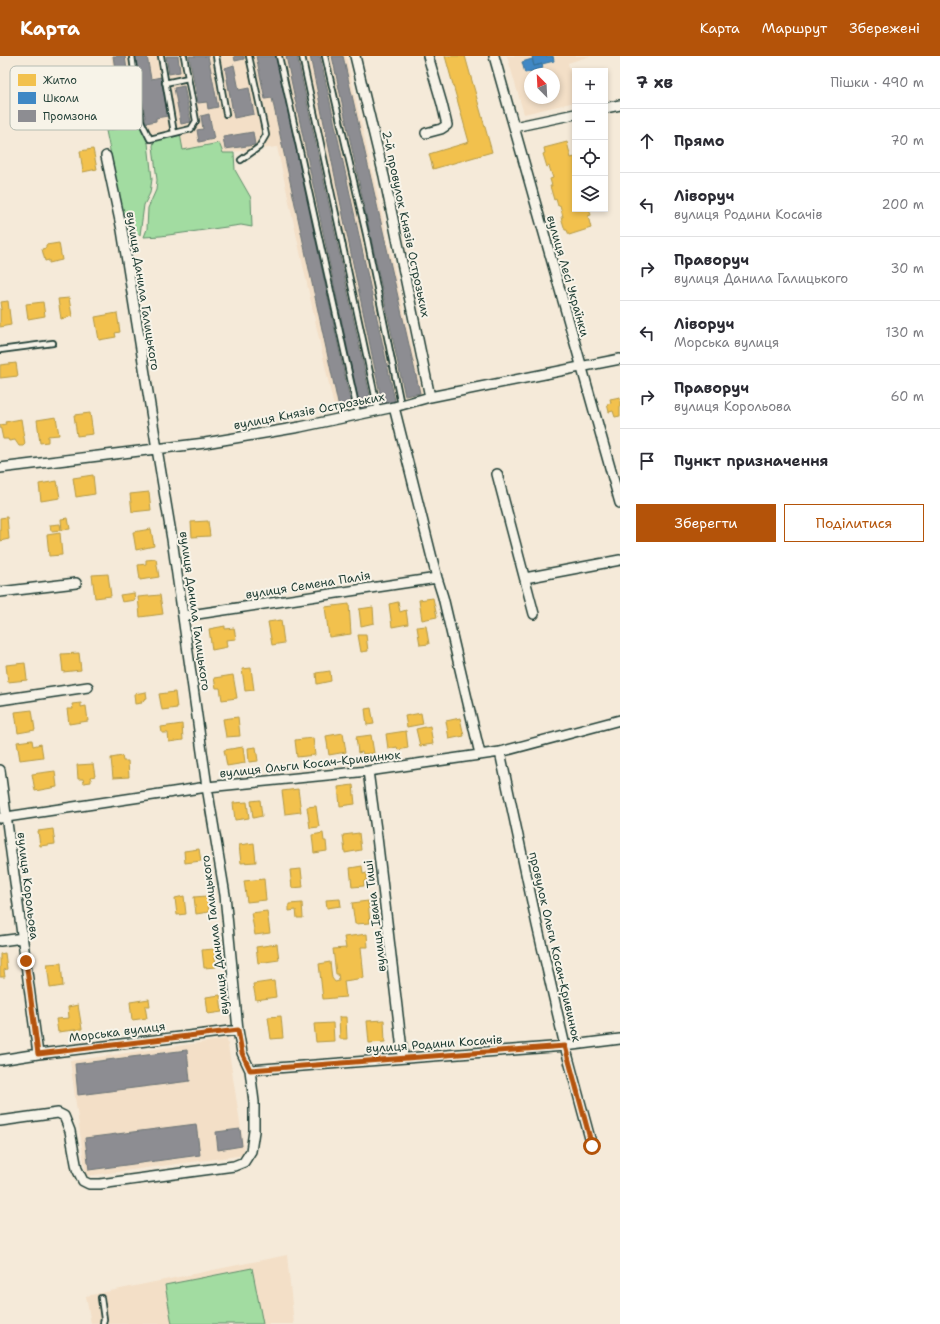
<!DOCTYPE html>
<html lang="uk">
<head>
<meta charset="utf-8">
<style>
  :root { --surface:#fff; --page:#f2f2f3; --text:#2b2b33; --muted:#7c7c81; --line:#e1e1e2; --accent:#b45309 }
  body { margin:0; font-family:"Shantell Sans",sans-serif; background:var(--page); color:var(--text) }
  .controls { position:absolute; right:12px; top:12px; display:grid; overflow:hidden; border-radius:0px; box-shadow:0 2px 6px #0003 }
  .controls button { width:36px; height:36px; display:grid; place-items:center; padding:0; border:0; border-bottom:1px solid var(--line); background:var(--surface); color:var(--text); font:20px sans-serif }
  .compass { position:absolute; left:524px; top:12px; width:36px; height:36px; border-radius:50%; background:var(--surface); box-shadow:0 2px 6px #0003; rotate:336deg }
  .stop { position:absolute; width:12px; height:12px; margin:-9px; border:3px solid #b45309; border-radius:50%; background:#fff }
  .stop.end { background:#b45309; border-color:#fff; box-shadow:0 1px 4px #0008 }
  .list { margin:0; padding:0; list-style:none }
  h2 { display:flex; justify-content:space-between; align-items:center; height:52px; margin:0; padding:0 16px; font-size:17px }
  h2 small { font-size:13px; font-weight:400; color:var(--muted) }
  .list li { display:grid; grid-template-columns:26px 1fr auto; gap:12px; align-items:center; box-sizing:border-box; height:64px; padding:0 16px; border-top:1px solid var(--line) }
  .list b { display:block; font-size:15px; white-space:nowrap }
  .list p { margin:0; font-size:13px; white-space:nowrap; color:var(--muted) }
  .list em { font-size:13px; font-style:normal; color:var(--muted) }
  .actions { display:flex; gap:8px; padding:12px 16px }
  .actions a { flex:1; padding:9px 0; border:1px solid var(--accent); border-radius:0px; text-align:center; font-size:14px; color:var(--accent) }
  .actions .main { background:var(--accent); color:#fff }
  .icon { flex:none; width:22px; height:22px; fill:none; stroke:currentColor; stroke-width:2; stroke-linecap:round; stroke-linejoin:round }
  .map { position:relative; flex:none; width:620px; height:1268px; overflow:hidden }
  header { display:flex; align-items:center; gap:24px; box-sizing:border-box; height:56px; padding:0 20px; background:var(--accent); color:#fff }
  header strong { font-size:19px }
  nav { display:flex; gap:22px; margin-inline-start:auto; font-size:14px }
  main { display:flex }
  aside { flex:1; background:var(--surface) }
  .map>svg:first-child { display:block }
  .built { fill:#f3dfc7; fill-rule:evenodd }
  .green { fill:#a2dca1; stroke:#608c6a }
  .homes { fill:#f2c14e; stroke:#b39946 }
  .schools { fill:#3f88c5; stroke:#35729a }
  .industry { fill:#8d8d92; stroke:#6c7576 }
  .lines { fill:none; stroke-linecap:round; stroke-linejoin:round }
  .lane-casing { stroke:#1f3d34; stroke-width:8 }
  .street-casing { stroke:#1f3d34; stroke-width:12 }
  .lane { stroke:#f7f3e8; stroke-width:4.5 }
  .street { stroke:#f7f3e8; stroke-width:9 }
  .route { stroke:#b45309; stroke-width:5 }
  .labels { text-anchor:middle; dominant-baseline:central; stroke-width:4; stroke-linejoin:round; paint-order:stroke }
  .street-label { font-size:12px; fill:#1f3d34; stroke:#f7f3e8 }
  .key { fill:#f7f3e8; stroke:#b6bcb2; stroke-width:1 }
  .key-label { font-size:11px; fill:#1f3d34 }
</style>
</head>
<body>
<header>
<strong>Карта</strong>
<nav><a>Карта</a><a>Маршрут</a><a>Збережені</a></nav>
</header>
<main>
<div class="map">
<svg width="620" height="1268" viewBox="0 0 620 1268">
  <rect width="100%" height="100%" fill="#f5ead9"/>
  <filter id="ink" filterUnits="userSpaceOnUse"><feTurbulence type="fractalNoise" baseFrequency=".025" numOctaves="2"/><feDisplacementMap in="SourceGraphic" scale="8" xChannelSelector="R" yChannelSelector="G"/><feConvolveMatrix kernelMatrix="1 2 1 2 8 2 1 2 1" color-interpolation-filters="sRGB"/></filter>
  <g filter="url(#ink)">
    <!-- built -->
    <path class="built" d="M111,0H346L423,339L336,360L277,91L224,97L218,87L183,94L179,73L150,78L143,65L120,70Z
      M507,0H590L568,7L575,33V46L524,58ZM530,18H554V42H530Z
      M227,983L245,1099L86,1120L70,1005Z
      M287,1199L294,1268H91L86,1240Z"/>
    <!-- green -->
    <path class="green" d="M139,67L148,87L152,123L150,137L144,149L140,179L126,171L106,75Z
      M180,78L183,94L219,87L223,97H234L235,114L251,142L252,171L241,169L161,180L144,181L147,173L148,152L156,134L157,124L153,90L154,85Z
      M252,1212L263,1268H172L165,1229Z"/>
    <!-- homes -->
    <path class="homes" d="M445,0H465L492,96L433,113L429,98L469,86Z
      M567,86L571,102L575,101V153H589L591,159L588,160L591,172L569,179L567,174H565L561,161H563L560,149L558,150L556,143L554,144L550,130H552L550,123L553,122L549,110L547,111L543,98L545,97L544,92Z
      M93,93L97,113L83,116L80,95Z
      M59,187L62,204L49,207V204L45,205L42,193L46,192V189Z
      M69,242L72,260L61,263L58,243Z
      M8,245L11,269L0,271V253H2L1,246Z
      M43,246L45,260L28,263L26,248Z
      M117,257L120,276L115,277L116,281L99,284L95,261Z
      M16,307L18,320L0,322V309Z
      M620,341V360L615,361L613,355L609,356L607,348L611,347L610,343Z
      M90,357L93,378L77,380L74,359Z
      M56,361L59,379L48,380V386L40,387L37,364Z
      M21,363L25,388L23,390H19L15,384L9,385L8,383H3L0,369L6,368L5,366Z
      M93,419L95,438L76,441L73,422Z
      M57,425L60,442L41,445L39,428Z
      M149,436L151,454L132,456L130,438Z
      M7,461L9,483L0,485V462Z
      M68,462L70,473L62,474L61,463Z
      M208,465L210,480L192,481L191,466Z
      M60,468L61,474L51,475L50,469Z
      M151,473L154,490L136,494L133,476Z
      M60,477L62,499L49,500L47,479Z
      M156,503L159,521L140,524L138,509L146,508V504Z
      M108,518L111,540L95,542L92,519Z
      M134,537L135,544L122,546L120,539Z
      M160,539L163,558L140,561L138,541Z
      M433,542L437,561L422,564L419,544Z
      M398,546L400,556L406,554L408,568L392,571L389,548Z
      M349,548L351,578L329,581L325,551Z
      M373,551L374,567L361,570L359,553Z
      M281,564L284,587L272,589L268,566Z
      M225,570V573L234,572L236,583L226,584L227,591L212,594L209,573Z
      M426,570L429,588L420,589L417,571Z
      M358,579H366L368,595L361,596Z
      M79,597L81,614L63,616L61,598Z
      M25,607L27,624L8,626L6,609Z
      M251,612L254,634L245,635L242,613Z
      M330,615L331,625L317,628L316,617Z
      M233,619L237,642L222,644L220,632H216L214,622Z
      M146,636L147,642L144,643V645H141L142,647L135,648L134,638Z
      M175,636L177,652L162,654L159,638Z
      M81,647V651L86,650L88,665L69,668L67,653H73L72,648Z
      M371,652L374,668L367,669L365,653Z
      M32,654L35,674L18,677L15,656Z
      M421,657L423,668L407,671L405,660Z
      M238,661L240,680L226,681L223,663Z
      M460,662L464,680L449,683L446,665Z
      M182,668L183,684L169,686L168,677H162L161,671Z
      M430,670L433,688L420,690L416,673Z
      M406,675L408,692L398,694L397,691L388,693L386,678Z
      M343,677L346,696L329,699L326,680Z
      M371,679L374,697L363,698L362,696L358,697L356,681Z
      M313,682L315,699L297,701L295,684Z
      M32,684L33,690L41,688L43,701L20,704L17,686Z
      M243,691L245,707L227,710L224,694Z
      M256,691L258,705L249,706L248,692Z
      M122,700L123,705H128L129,721L113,722L111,702Z
      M93,708L95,720L91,721V726L84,727L83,723H78L77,709Z
      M55,715L57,731L35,735L32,718Z
      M353,729L355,748L340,750L338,731Z
      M298,733L301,756L285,758L282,735Z
      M260,744L262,760L253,762L251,745Z
      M247,746L249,762L235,764L233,747Z
      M316,750L319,771L310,772L307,751Z
      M53,773L55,788L40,790L38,775Z
      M323,777L324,785H326L327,795L314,797L312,779Z
      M359,777L361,794L345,797L343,779Z
      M254,787L256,806L241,807L239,789Z
      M199,793L201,805L185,807L184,795Z
      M362,810L363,818L367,817V824L364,825V830L352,831L350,812Z
      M301,813L303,831L292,832L290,814Z
      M264,823L266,844L247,846L244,825Z
      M184,840L186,858L177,859L175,842Z
      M207,840L209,856L196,858L194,841Z
      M340,843L341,850L327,852L326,844Z
      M368,845L370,867L355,868L352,847Z
      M302,847L303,862H297L296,854L289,855V848Z
      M267,855L270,877L255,879L251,857Z
      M367,878L368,891H361L364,922L344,925L346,941L323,943L319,908L330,906L332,922L335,926L339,925L338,918H336L333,893L346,892L344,881Z
      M277,888L279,904L258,907L256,891Z
      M214,893L216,911L204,912L202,894Z
      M5,897L7,913L4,914L5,921H0V898Z
      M61,907L63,930L50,932L47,908Z
      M274,925L276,941L256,944L253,928Z
      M220,939L222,956L208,958L206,941Z
      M149,943L150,950H145L147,962L132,964L130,946Z
      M78,949L82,973L58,976L56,963L69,962L68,951Z
      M281,960L283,982L271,983L268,961Z
      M339,961H346L347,983H340Z
      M384,964L385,986L369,987L367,965Z
      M333,967L334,985L316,986L314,968Z"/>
    <!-- schools -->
    <path class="schools" d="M532,0H553L554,5L534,10Z
      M532,3L534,10L542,8L543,12L525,17L522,6Z"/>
    <!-- industry -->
    <path class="industry" d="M113,0H125L134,64L123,66Z
      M135,0H147L151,23L161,21L168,60L156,62V65L146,67Z
      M166,0H178L180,16L169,18Z
      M189,0H208L218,51L208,53L207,46L198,47Z
      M234,0H244V3L235,5Z
      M256,0H276L351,349L339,352L272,42L265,43Z
      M286,0H297L372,349L360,352Z
      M310,0H320L395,345L382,347Z
      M332,0H343L420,337L405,340Z
      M234,9L239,34L249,32L254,58L234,62L225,12Z
      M184,30L191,66L181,68L174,32Z
      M209,58L214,83L199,86L197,74L203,73L201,60Z
      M253,76L255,89L225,93L223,81Z
      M187,994L190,1025L78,1039L75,1008Z
      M196,1068L200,1099L89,1114L85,1082Z
      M240,1073L242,1090L218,1094L216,1076Z"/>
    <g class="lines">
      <!-- lane casing -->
      <g class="lane-casing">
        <path id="lane" d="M132,0L141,65L150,83L191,73L196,65L184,0
          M161,0L174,77
          M216,0L226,58
          M279,0L358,358
          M302,0L378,354
          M325,0L366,178L401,349
          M165,27L188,22
          M241,104L259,91L266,79L249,0
          M0,294L53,287
          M101,1242L104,1263L103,1268"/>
      </g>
      <!-- street casing -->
      <g class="street-casing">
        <path id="street" d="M355,0L384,120L430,341
          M494,0L620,447
          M605,52L620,49
          M514,71L575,58
          M426,77L441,73L447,69L442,48L428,0
          M394,351L437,522L443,541L480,698
          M0,412L205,387L300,371L394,351L430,341L620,303
          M497,418L534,558
          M525,522L620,504
          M0,536L76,527
          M184,560L437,522
          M0,644L88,631
          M500,696L537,869L565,990L592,1090
          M0,714L38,998
          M368,715L377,781L403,1002
          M0,762L207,731L368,715L500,696L620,664
          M0,885L23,882
          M0,1004L38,998L238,974
          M250,1014L565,990L620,983
          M0,1065L58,1057L64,1060L70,1075L77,1113L83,1125L89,1128H100L234,1110L244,1106L251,1095L254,1075V1046L250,1014L242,997L238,974L225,839L207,731L172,483L157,393L122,174L106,100"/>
      </g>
      <!-- lane -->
      <use href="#lane" class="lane"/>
      <!-- street -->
      <use href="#street" class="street"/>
    </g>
  </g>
  <g class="lines" filter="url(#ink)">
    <!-- route -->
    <path class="route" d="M26,905L38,998L238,974L242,997L250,1014L565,990L592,1090"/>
  </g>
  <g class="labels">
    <!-- street labels -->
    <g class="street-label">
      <text transform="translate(406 168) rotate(78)">2-й провулок Князів Острозьких</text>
      <text transform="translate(568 220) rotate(74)">вулиця Лесі Українки</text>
      <text transform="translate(143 235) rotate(81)">вулиця Данила Галицького</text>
      <text transform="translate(309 355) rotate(-11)">вулиця Князів Острозьких</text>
      <text transform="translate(308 529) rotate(-9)">вулиця Семена Палія</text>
      <text transform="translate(195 555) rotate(82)">вулиця Данила Галицького</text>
      <text transform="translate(310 708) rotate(-6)">вулиця Ольги Косач-Кривинюк</text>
      <text transform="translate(28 830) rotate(83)">вулиця Корольова</text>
      <text transform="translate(375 860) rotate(-97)">вулиця Івана Тиші</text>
      <text transform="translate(215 879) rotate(-97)">вулиця Данила Галицького</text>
      <text transform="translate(555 891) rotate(77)">провулок Ольги Косач-Кривинюк</text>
      <text transform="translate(117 976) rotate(-7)">Морська вулиця</text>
      <text transform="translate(434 988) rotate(-4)">вулиця Родини Косачів</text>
    </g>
  </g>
  <!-- legend -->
  <rect x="10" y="10" width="132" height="64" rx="6" class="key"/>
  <rect x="18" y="18" width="18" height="12" fill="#f2c14e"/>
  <rect x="18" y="36" width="18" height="12" fill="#3f88c5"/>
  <rect x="18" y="54" width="18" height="12" fill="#8d8d92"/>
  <g class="key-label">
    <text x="43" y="28">Житло</text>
    <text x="43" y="46">Школи</text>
    <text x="43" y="64">Промзона</text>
  </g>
</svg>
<div class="controls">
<button>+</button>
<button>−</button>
<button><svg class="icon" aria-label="locate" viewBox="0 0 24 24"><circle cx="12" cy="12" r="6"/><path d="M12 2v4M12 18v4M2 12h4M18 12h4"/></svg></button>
<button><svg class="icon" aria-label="layers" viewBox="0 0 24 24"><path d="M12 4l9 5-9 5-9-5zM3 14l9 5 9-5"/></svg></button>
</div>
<svg class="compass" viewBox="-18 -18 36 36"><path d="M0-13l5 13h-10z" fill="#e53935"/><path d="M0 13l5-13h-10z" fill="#7c7c81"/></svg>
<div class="stop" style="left:592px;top:1090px"></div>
<div class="stop end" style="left:26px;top:905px"></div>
</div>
<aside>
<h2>7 хв<small>Пішки · 490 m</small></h2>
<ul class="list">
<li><svg class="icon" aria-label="ahead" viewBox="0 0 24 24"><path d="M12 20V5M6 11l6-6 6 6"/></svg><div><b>Прямо</b></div><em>70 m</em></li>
<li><svg class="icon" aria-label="left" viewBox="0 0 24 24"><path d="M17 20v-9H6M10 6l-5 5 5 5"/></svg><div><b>Ліворуч</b><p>вулиця Родини Косачів</p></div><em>200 m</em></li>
<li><svg class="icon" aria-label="right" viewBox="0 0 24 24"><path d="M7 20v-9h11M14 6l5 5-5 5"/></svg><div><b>Праворуч</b><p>вулиця Данила Галицького</p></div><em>30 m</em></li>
<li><svg class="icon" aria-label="left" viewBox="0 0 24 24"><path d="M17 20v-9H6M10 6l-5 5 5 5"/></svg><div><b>Ліворуч</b><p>Морська вулиця</p></div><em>130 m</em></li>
<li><svg class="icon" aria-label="right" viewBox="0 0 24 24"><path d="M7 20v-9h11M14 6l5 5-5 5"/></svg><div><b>Праворуч</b><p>вулиця Корольова</p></div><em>60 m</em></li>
<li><svg class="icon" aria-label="arrive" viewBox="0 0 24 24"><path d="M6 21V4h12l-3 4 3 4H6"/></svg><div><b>Пункт призначення</b></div></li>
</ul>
<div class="actions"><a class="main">Зберегти</a><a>Поділитися</a></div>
</aside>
</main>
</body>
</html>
